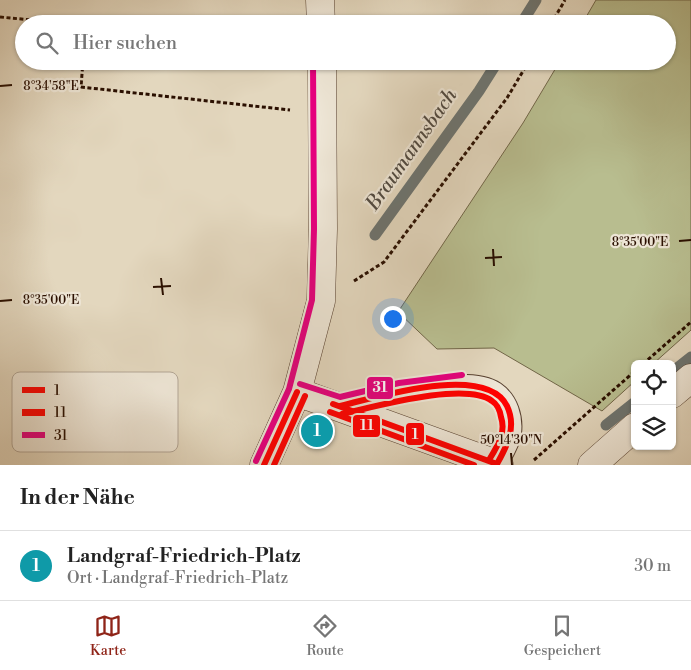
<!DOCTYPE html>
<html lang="de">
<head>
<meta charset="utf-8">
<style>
  :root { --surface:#fff; --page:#f6f6f6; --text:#222; --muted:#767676; --line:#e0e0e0; --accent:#8f2418 }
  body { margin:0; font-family:"Libre Bodoni",serif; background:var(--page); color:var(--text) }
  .controls { position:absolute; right:15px; bottom:15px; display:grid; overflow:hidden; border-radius:8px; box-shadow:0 1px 4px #0004 }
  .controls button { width:45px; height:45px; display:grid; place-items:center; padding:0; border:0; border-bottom:1px solid var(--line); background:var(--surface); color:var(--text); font:25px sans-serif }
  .you { position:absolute; left:392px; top:318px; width:18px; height:18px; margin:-12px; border:4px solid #fff; border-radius:50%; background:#1a73e8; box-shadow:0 0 0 8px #1a73e833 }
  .badge { display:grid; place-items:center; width:32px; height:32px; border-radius:50%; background:var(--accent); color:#fff; font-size:16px; font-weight:700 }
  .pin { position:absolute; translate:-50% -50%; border:2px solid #fff; box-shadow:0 1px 5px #0006 }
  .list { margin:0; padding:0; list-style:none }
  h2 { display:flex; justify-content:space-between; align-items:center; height:65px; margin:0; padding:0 20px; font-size:21px }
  h2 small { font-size:16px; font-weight:400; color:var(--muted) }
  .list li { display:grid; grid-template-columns:32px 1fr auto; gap:15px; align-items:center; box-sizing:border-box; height:70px; padding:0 20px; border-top:1px solid var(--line) }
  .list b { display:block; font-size:19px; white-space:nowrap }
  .list p { margin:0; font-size:16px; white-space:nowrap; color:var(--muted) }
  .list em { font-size:16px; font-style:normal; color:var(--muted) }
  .icon { flex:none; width:28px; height:28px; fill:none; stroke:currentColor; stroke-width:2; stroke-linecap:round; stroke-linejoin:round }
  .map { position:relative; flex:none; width:691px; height:465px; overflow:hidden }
  .search { position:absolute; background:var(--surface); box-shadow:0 1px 4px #0004; left:15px; right:15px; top:15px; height:55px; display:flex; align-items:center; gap:12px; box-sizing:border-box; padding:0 18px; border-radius:28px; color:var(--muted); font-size:19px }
  .sheet { height:135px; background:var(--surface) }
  nav { display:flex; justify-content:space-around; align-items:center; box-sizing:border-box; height:70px; border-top:1px solid var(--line); background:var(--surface); font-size:14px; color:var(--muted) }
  nav a { display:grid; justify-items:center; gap:2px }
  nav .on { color:var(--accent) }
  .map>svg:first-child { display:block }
  .green { fill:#b8bd8f; stroke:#716648 }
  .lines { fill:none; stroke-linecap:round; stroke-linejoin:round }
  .stream { stroke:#6d7470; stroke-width:11 }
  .lane-casing { stroke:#584130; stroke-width:22 }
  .street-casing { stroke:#584130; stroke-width:29 }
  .path { stroke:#2a0f00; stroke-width:3; stroke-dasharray:4 2.5; stroke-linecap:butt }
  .lane { stroke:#ede5d5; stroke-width:20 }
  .street { stroke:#ede5d5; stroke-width:28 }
  .bus-1-casing { stroke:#ede5d5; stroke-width:10 }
  .bus-2-casing { stroke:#ede5d5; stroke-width:10 }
  .bus-3-casing { stroke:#ede5d5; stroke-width:10 }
  .bus-1 { stroke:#f00; stroke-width:6 }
  .bus-2 { stroke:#f00; stroke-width:6 }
  .bus-3 { stroke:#e5007d; stroke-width:6 }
  .ticks { fill:none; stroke:#2a0f00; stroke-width:2 }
  .labels { text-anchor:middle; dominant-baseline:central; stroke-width:4.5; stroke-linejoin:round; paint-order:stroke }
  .water-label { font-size:20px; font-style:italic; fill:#514a41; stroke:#ede5d5 }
  .key { fill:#ede5d5; stroke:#b2a595; stroke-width:1 }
  .key-label { font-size:14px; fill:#2a0f00 }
  .ticks-label { font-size:12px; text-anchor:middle; fill:#2a0f00; stroke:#ede5d5; stroke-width:4.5; stroke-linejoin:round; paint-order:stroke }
  .line-badge { stroke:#ede5d5; stroke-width:2 }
  .badge-label { font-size:14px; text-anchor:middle; font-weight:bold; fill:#fff }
</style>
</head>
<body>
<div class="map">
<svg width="691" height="465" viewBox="0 0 691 465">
  <rect width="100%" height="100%" fill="#e3d7be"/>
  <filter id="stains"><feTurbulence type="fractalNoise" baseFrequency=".004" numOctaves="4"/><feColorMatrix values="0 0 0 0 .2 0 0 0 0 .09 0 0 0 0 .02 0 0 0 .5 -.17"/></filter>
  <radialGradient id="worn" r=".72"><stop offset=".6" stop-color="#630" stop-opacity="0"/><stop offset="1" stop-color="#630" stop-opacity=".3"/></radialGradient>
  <!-- green -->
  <path class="green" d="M596,0H691V330L653,364H635V381L602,411L494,348L437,349L398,312L523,123L560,61H667V24H582Z"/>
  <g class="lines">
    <!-- stream -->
    <path class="stream" d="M521,24L536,0
      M375,235L479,91L498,61
      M672,372L691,357
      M606,425L635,402"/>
    <!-- lane casing -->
    <g class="lane-casing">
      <path id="lane" d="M340,406C373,398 466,372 495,392C508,401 513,418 511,433C510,443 502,455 497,464"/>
    </g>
    <!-- street casing -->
    <g class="street-casing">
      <path id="street" d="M320,0L321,24
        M297,392L499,465
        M672,394L691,378
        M264,465L297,392L321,301L323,229L322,61
        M592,465L635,427"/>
    </g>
    <!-- path -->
    <path class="path" d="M0,17L73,24
      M551,24L565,0
      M83,61L81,87L290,110
      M354,281L384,262L507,98L529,61
      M643,364L691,322
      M534,460L635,371"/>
    <!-- lane -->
    <use href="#lane" class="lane"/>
    <!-- street -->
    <use href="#street" class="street"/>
    <!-- bus-1 casing -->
    <g class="bus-1-casing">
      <path id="bus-1" d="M333,404L497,464
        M340,406C377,397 486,363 507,406C517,427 507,446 497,464
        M264,465L297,392"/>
    </g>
    <!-- bus-2 casing -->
    <g class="bus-2-casing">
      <path id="bus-2" d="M330,412L474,465
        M342,414C374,407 465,381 492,401C497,404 500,411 501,417C503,423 503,430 501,436C499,444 494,452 489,460
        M274,465L305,396"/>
    </g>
    <!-- bus-3 casing -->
    <g class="bus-3-casing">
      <path id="bus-3" d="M300,384L340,397L399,383L462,375
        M256,461L289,389L312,300L314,229L313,61"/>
    </g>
    <!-- bus-1 -->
    <use href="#bus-1" class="bus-1"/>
    <!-- bus-2 -->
    <use href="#bus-2" class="bus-2"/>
    <!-- bus-3 -->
    <use href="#bus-3" class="bus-3"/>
  </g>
  <!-- ticks -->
  <path class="ticks" d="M0,86L12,85M679,241L691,240M493,249L494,266M485,258L502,257M161,278L163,295M153,287L171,286M0,301L12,300M511,453L512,465"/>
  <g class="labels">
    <!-- water labels -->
    <g class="water-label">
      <text transform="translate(412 150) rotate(-55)">Braumannsbach</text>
    </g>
  </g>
  <!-- legend -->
  <rect x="12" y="372" width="166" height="80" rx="8" class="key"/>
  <rect x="22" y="387" width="23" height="6" fill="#f00"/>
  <rect x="22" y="409" width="23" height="7" fill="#f00"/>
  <rect x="22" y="432" width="23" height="6" fill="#e5007d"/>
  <g class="key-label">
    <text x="54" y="395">1</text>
    <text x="54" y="417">11</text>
    <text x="54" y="440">31</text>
  </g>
  <g class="ticks-label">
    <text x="51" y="90">8°34'58"E</text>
    <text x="640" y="246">8°35'00"E</text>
    <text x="51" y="304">8°35'00"E</text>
    <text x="511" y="444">50°14'30"N</text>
  </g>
  <g class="line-badge">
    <rect x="366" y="376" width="28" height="24" rx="5" fill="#e5007d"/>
    <rect x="352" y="414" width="29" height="24" rx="5" fill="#f00"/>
    <rect x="405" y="422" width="20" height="24" rx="5" fill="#f00"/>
  </g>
  <g class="badge-label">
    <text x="380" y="392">31</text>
    <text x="367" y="430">11</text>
    <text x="415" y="439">1</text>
  </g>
  <rect width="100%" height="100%" filter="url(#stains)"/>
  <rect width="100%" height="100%" fill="url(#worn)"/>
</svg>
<div class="controls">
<button><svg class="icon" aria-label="locate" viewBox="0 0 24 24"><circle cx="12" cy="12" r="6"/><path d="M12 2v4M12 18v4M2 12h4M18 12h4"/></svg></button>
<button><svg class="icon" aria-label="layers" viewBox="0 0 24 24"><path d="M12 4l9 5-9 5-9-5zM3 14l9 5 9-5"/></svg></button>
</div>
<div class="you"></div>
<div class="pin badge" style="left:317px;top:431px;background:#0f9aa8">1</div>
<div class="search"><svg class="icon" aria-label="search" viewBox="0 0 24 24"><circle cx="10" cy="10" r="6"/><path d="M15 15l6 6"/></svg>Hier suchen</div>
</div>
<section class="sheet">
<h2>In der Nähe<small></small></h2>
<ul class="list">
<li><span class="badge" style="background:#0f9aa8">1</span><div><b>Landgraf-Friedrich-Platz</b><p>Ort · Landgraf-Friedrich-Platz</p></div><em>30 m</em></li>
</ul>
</section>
<nav>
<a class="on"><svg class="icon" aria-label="map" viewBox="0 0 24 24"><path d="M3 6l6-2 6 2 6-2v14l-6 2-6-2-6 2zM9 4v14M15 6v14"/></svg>Karte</a>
<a><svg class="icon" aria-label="directions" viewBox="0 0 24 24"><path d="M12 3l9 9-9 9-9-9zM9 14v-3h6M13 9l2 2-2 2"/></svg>Route</a>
<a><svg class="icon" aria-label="saved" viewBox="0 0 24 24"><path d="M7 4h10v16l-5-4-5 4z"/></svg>Gespeichert</a>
</nav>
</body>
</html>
